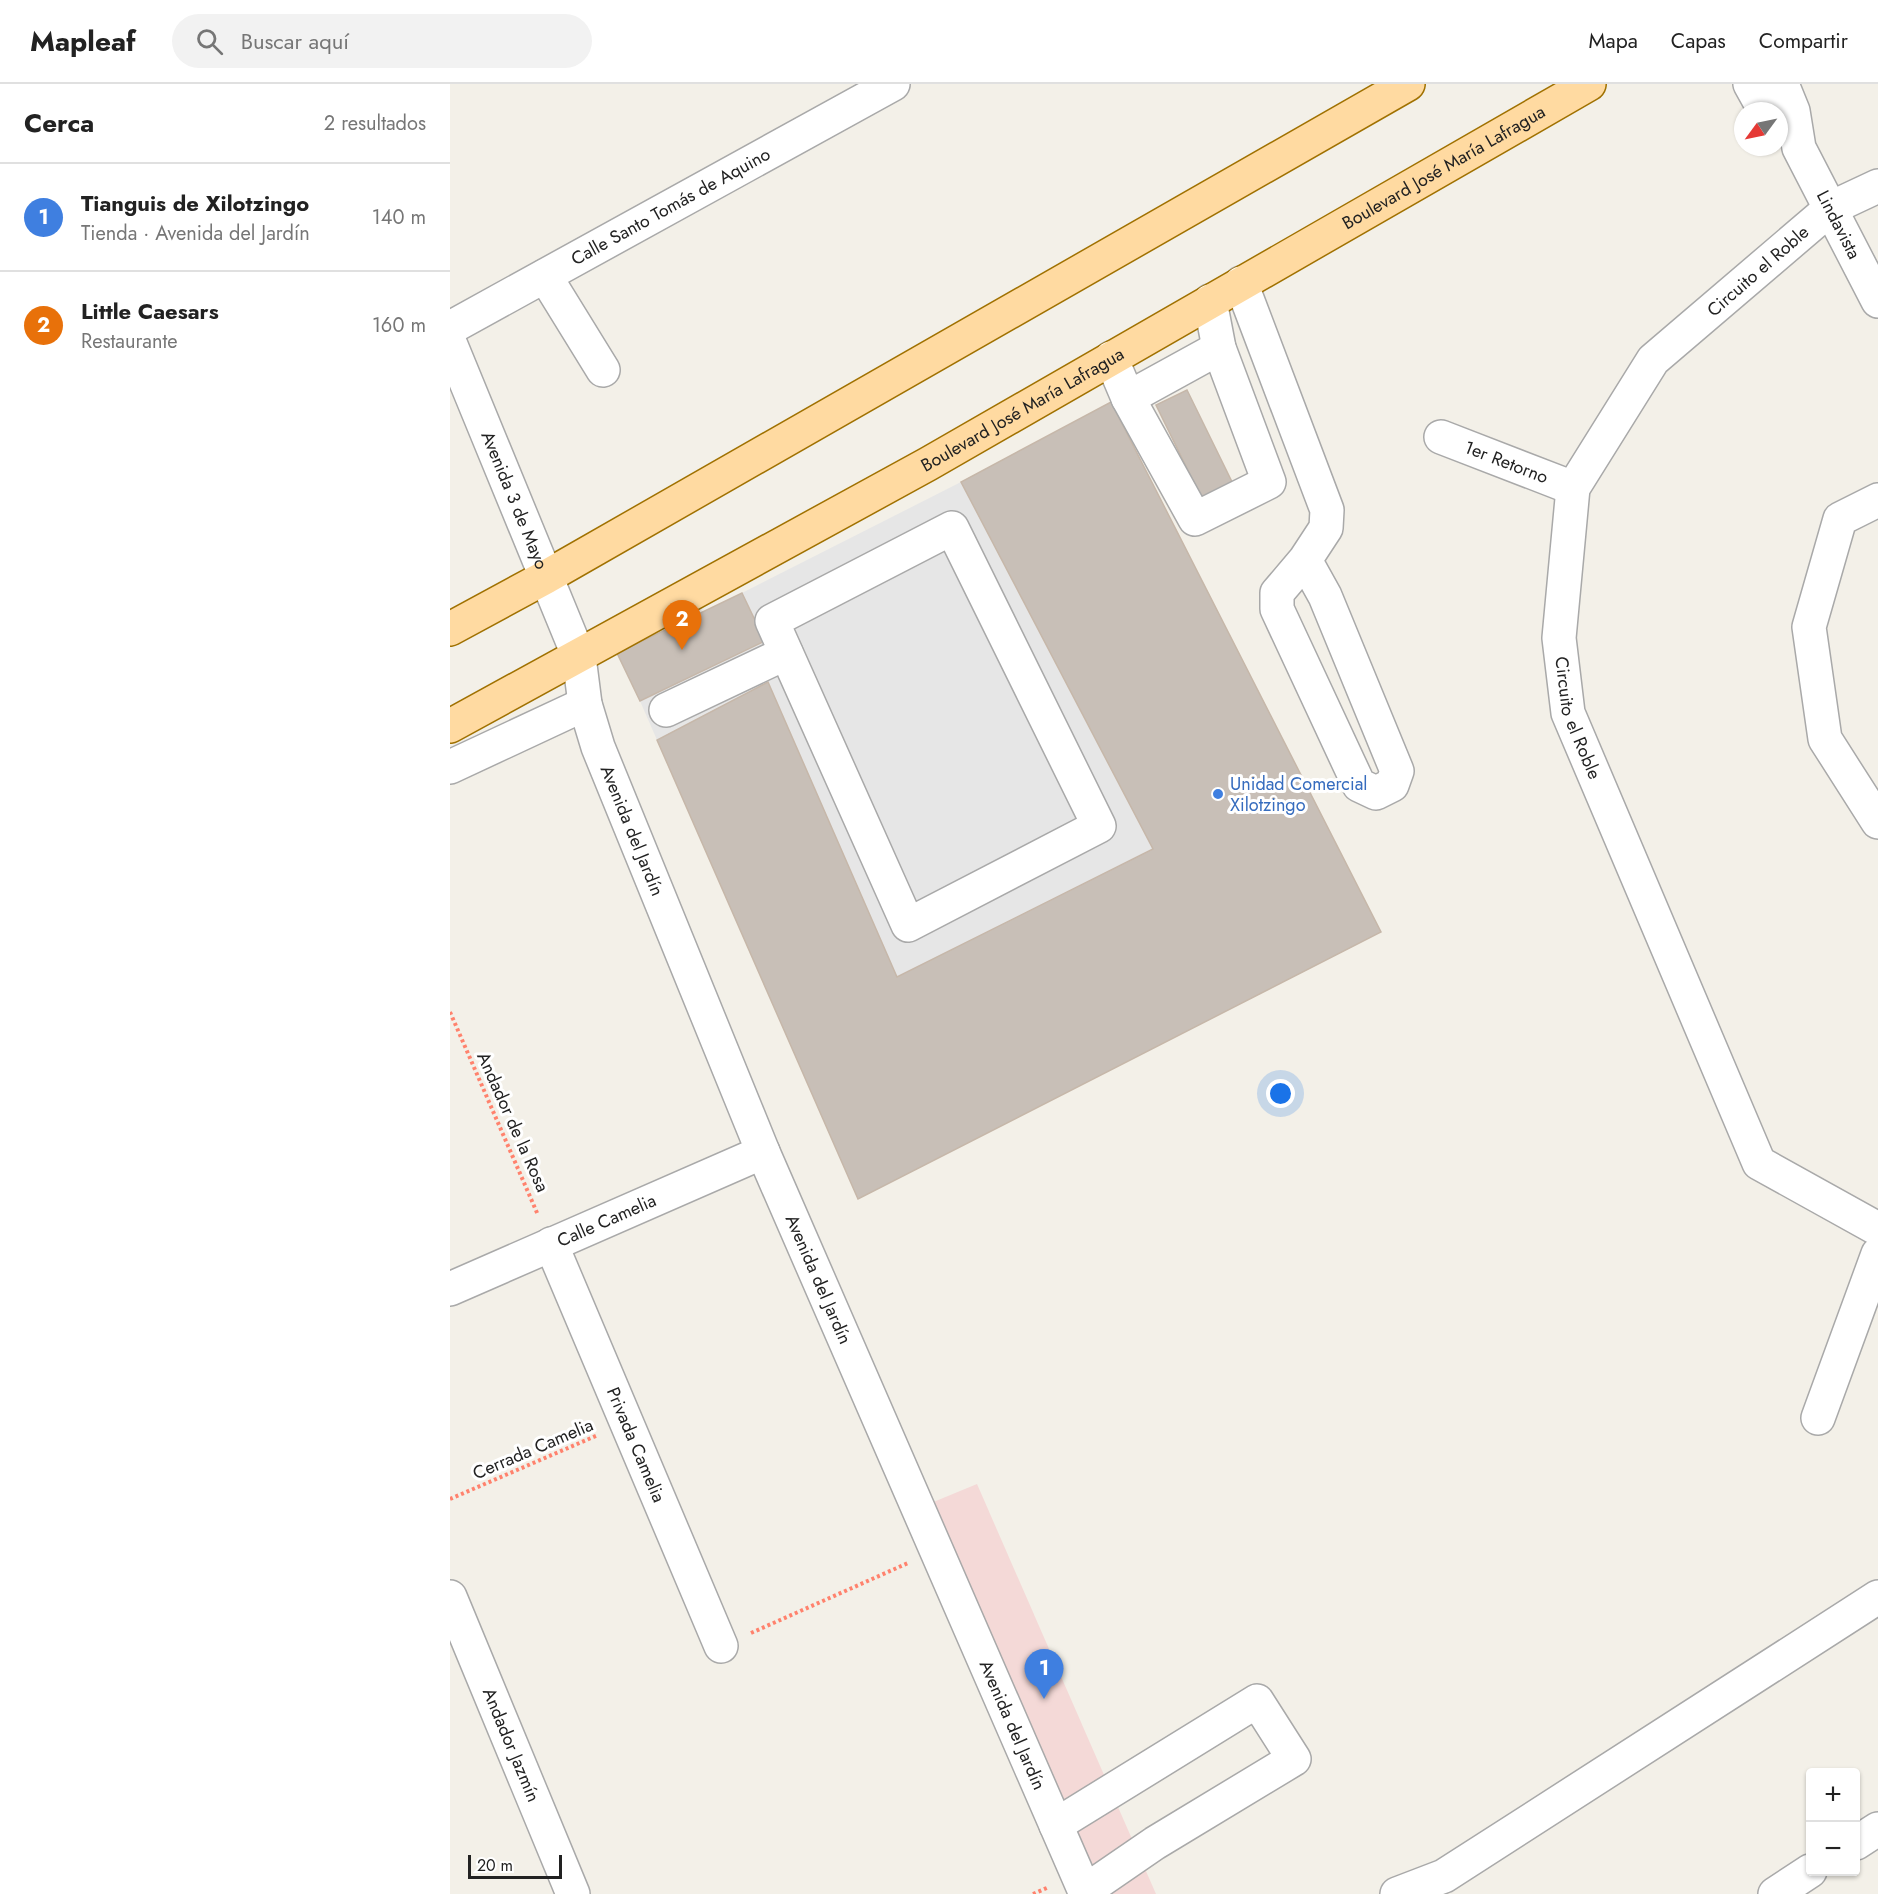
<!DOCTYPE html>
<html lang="es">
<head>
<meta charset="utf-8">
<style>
  :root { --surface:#fff; --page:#f2f2f2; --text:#222; --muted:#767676; --line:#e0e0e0; --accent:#d40900 }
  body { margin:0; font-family:Jost,sans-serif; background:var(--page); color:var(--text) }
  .controls { position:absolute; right:18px; bottom:18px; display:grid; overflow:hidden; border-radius:6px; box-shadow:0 2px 4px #0004 }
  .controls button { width:54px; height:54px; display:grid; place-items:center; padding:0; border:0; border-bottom:2px solid var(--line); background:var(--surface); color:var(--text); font:30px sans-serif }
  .compass { position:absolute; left:1284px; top:18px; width:54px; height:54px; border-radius:50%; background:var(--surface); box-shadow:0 2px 4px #0004; rotate:237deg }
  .scale { position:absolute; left:18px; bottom:15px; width:94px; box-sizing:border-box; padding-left:6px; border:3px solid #222; border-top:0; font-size:16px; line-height:21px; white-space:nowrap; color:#222; -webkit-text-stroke:4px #fff; paint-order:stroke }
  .you { position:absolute; left:831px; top:1010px; width:21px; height:21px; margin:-15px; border:4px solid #fff; border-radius:50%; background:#1a73e8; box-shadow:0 0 0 9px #1a73e833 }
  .badge { display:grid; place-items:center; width:39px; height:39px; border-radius:50%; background:var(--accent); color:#fff; font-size:20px; font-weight:700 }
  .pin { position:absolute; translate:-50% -50px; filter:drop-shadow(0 2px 3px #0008) }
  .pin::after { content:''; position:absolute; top:32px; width:21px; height:18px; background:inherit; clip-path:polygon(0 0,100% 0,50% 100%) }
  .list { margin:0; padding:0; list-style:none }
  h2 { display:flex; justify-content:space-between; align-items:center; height:78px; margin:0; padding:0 24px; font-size:26px }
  h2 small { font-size:20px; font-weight:400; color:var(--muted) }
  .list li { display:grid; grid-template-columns:39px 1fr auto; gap:18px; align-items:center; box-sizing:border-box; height:108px; padding:0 24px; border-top:2px solid var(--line) }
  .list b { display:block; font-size:22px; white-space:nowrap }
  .list p { margin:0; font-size:20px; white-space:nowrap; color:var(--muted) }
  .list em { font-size:20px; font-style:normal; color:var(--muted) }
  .icon { flex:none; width:33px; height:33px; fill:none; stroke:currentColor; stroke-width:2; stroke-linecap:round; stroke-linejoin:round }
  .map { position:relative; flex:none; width:1428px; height:1810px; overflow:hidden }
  header { display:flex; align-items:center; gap:36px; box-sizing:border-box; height:84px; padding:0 30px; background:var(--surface); border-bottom:2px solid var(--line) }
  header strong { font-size:28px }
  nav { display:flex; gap:33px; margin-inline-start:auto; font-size:21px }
  .search { width:420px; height:54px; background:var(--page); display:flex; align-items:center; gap:15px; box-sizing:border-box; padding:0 21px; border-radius:33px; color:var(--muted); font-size:22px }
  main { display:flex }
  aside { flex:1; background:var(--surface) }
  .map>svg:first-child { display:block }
  .commercial { fill:#f4d9d7 }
  .parking { fill:#e6e6e6 }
  .building { fill:#c8bfb7; stroke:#c6b7a9; stroke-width:1.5 }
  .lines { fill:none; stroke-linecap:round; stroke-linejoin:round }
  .minor-casing { stroke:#a9a9a9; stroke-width:36 }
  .major-casing { stroke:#a07100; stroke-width:36 }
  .path { stroke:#ff826d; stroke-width:4; stroke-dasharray:3 3; stroke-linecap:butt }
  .minor { stroke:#fff; stroke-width:33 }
  .major { stroke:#ffdaa1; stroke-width:33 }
  .shop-dot { fill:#3f7fe0; stroke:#fff; stroke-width:2 }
  .labels { text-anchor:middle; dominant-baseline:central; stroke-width:6; stroke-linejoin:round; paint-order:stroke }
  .street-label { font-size:18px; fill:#222; stroke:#fff }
  .shop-label { font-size:18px; fill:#366cbe; stroke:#fff; text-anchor:start }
</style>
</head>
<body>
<header>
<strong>Mapleaf</strong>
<div class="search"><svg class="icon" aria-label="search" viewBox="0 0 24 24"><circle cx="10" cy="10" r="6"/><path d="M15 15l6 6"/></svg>Buscar aquí</div>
<nav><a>Mapa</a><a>Capas</a><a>Compartir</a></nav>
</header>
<main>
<aside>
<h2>Cerca<small>2 resultados</small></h2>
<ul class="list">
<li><span class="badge" style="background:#3f7fe0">1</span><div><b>Tianguis de Xilotzingo</b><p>Tienda · Avenida del Jardín</p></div><em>140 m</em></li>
<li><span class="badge" style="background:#e8710a">2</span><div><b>Little Caesars</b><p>Restaurante</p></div><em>160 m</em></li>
</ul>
</aside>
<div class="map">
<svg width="1428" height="1810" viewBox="0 0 1428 1810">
  <rect width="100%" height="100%" fill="#f3f0e8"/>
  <!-- commercial -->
  <path class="commercial" d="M527,1400L706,1810H652L481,1419Z"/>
  <!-- parking -->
  <path class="parking" d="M511,398L703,765L447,893L318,599L207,656L190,617L315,557L292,509Z"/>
  <!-- building -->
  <path class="building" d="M737,306L784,402L753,417L706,321Z
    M661,318L931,848L408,1115L207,656L318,598L447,893L703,765L511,398Z
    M292,509L315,557L190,617L167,569Z"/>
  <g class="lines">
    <!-- minor casing -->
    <g class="minor-casing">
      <g id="minor">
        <path d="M1300,0L1315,27"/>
        <path id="s1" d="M1332,0L1343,27L1349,64L1428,217"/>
        <path id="s2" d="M1428,102L1381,124L1203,276L1123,404L1109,554L1118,629L1309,1079L1428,1145"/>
        <path d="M95,192L153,286"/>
        <path d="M791,199L877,426L876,444L855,476L827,509V525L909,701L926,709L942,701L947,687L875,512L855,476"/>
        <path id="s3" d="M0,244L443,0"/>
        <path id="s4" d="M0,259L129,573L135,620L148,663L313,1068L636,1810"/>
        <path d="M661,274L678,314L745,435L819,398L769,264L760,217"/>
        <path d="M678,314L769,264"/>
        <path id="s5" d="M991,353L1123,404"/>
        <path d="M1428,416L1390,435L1359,543L1375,655L1428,738"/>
        <path d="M502,444L649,742L458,841L322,537Z"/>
        <path d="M216,626L336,569"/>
        <path d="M0,683L135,620"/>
        <path id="s6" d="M101,1160L271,1562"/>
        <path id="s7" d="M0,1205L313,1068"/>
        <path d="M1368,1334L1428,1170"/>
        <path id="s8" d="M0,1513L123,1810"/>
        <path d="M606,1741L807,1617L844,1675L705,1759L635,1807"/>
        <path d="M1406,1759L1428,1745"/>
        <path d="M947,1810L994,1792L1428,1513"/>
        <path d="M1325,1810L1360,1787"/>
      </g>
    </g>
    <!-- major casing -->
    <g class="major-casing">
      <g id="major">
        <path d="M0,545L96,493L958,0"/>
        <path id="s9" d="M0,642L478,380L1139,0"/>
      </g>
    </g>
    <!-- path -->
    <path class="path" d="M0,928L88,1131
      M0,1415L148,1351
      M301,1549L458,1479
      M583,1810L599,1803"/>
    <!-- minor -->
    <use href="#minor" class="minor"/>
    <!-- major -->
    <use href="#major" class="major"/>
  </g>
  <!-- markers -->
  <circle class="shop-dot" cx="768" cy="710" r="6"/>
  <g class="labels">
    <!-- street labels -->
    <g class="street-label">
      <text stroke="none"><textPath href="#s9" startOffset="1140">Boulevard José María Lafragua</textPath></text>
      <text stroke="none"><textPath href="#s3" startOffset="252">Calle Santo Tomás de Aquino</textPath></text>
      <text stroke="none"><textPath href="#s1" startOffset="153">Lindavista</textPath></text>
      <text transform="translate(1308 187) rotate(-41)">Circuito el Roble</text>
      <text stroke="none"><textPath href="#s9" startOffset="654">Boulevard José María Lafragua</textPath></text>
      <text stroke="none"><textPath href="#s5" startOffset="70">1er Retorno</textPath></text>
      <text stroke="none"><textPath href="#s4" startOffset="170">Avenida 3 de Mayo</textPath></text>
      <text stroke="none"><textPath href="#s2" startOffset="670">Circuito el Roble</textPath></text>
      <text stroke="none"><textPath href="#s4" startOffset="522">Avenida del Jardín</textPath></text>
      <text transform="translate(63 1038) rotate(66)">Andador de la Rosa</text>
      <text stroke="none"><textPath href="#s7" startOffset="171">Calle Camelia</textPath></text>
      <text stroke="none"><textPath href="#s4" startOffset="1008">Avenida del Jardín</textPath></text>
      <text stroke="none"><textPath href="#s6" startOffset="218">Privada Camelia</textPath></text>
      <text transform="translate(83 1365) rotate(-23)">Cerrada Camelia</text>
      <text stroke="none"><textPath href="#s4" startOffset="1494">Avenida del Jardín</textPath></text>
      <text stroke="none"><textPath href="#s8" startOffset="160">Andador Jazmín</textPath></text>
    </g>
    <!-- shop labels -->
    <g class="shop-label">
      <text x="780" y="700">Unidad Comercial<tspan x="780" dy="21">Xilotzingo</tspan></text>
    </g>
  </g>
</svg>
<div class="controls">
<button>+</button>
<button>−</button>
</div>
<svg class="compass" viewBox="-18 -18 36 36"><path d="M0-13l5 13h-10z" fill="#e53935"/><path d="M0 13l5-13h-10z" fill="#767676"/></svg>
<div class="scale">20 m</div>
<div class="you"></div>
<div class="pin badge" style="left:594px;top:1615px;background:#3f7fe0">1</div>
<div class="pin badge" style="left:232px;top:566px;background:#e8710a">2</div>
</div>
</main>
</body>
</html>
